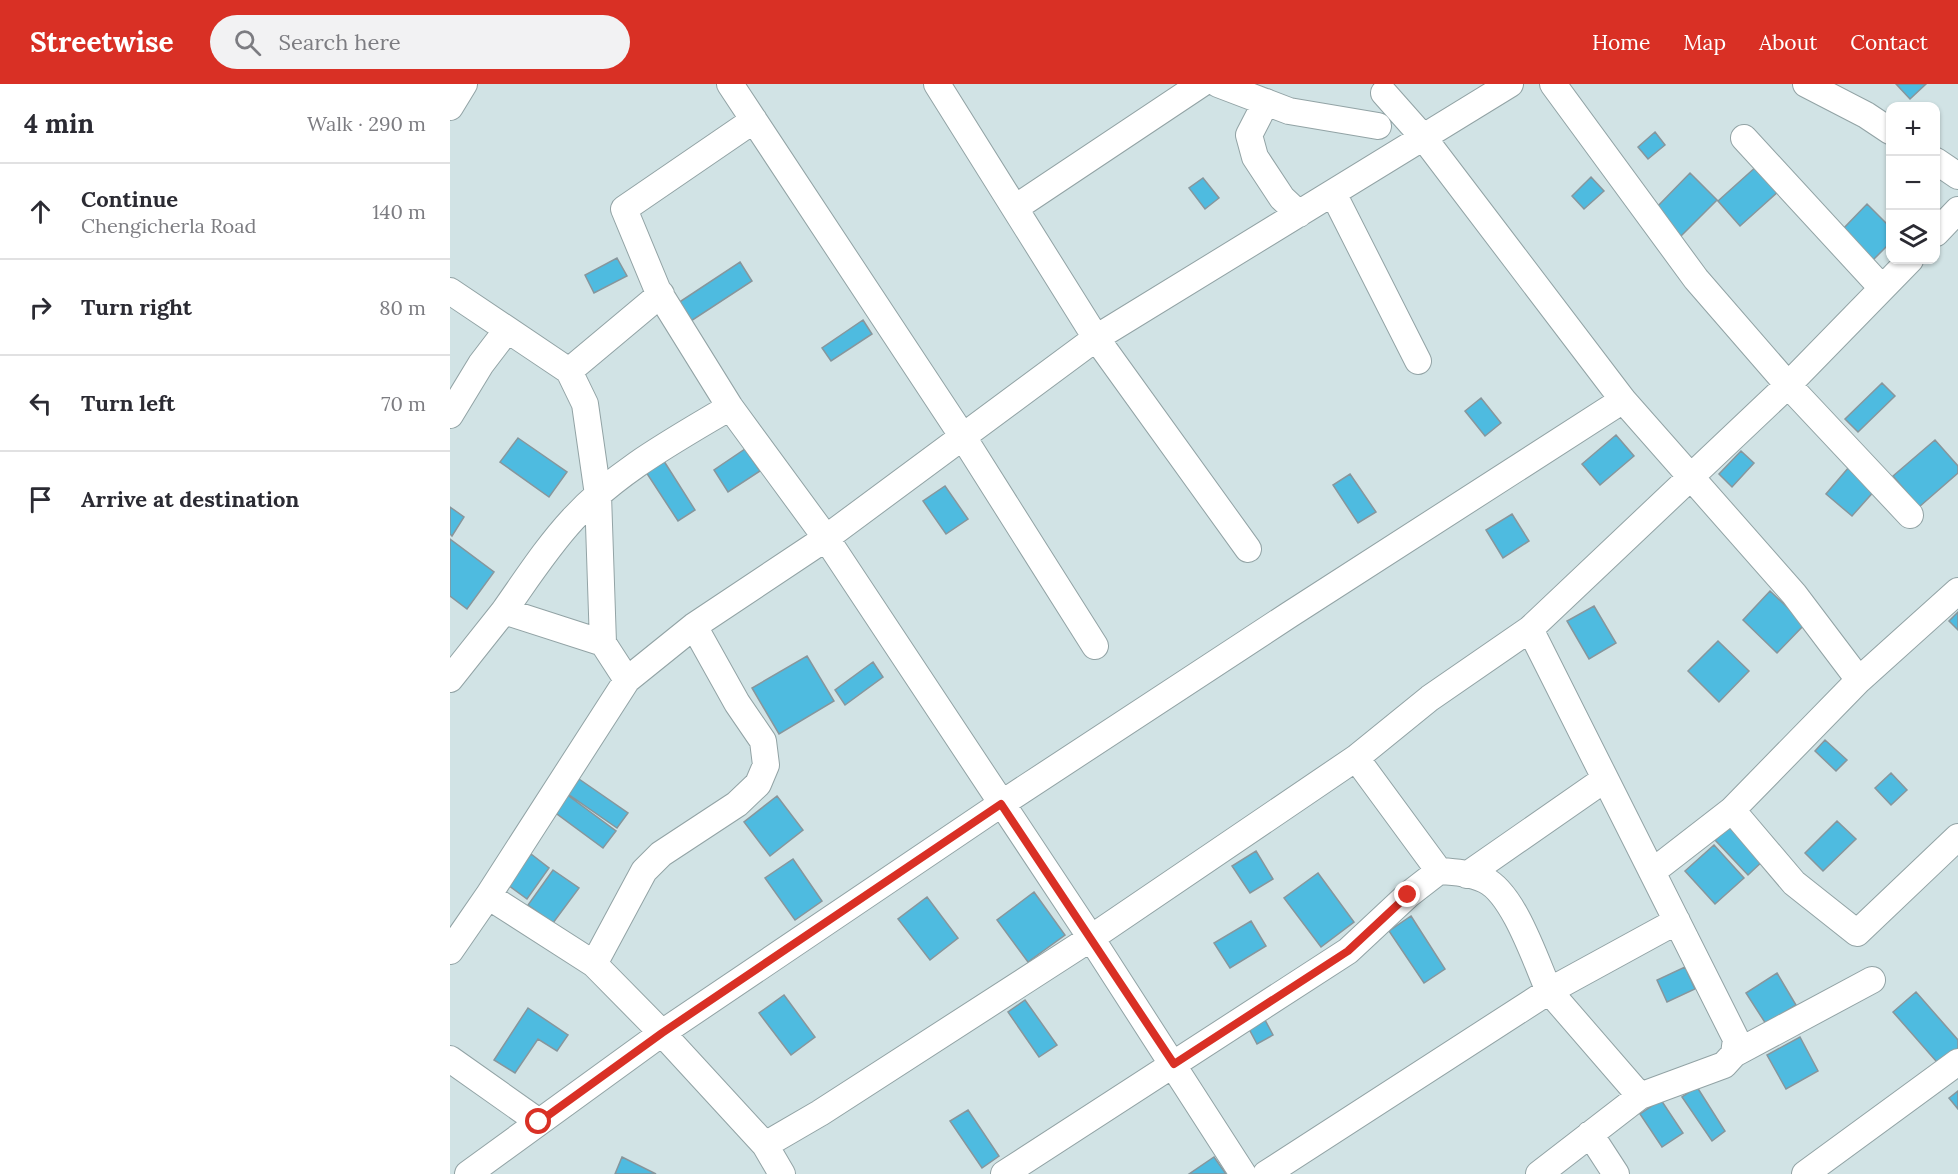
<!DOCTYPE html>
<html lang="en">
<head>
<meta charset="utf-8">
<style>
  :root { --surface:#fff; --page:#f2f2f3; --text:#2b2b33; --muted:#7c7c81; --line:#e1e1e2; --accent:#d93025 }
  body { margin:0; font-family:Lora,serif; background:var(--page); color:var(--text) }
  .controls { position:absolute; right:18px; top:18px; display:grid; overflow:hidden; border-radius:12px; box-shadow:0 2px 4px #0004 }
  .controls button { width:54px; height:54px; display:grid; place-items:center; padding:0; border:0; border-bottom:2px solid var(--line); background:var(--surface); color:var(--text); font:30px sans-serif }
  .stop { position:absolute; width:18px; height:18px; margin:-14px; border:4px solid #d93025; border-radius:50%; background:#fff }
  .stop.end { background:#d93025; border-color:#fff; box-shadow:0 2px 6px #0008 }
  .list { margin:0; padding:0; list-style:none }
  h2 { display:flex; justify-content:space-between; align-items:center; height:78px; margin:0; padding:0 24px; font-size:26px }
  h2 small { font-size:20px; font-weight:400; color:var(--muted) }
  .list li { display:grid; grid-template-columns:39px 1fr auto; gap:18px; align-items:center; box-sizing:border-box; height:96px; padding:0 24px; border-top:2px solid var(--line) }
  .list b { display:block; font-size:22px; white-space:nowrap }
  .list p { margin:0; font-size:20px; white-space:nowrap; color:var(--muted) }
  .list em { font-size:20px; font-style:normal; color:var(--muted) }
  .icon { flex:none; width:33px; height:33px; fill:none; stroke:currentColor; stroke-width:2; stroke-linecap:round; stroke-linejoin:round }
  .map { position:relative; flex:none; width:1508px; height:1090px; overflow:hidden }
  header { display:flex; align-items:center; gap:36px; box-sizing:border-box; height:84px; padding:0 30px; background:var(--accent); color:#fff }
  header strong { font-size:28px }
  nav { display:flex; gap:33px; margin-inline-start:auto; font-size:21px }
  .search { width:420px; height:54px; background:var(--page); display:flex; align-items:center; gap:15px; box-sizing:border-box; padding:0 21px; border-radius:33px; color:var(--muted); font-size:22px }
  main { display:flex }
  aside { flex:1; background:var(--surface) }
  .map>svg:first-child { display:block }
  .building { fill:#4ebbe0; stroke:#87969c; stroke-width:1.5 }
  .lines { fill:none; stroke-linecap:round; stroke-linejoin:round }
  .minor-casing { stroke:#92a3a5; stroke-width:28 }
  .minor { stroke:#fff; stroke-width:26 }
  .route { stroke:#d93025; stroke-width:8 }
</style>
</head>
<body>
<header>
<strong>Streetwise</strong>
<div class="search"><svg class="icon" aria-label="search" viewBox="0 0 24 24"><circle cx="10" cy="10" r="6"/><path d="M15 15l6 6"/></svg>Search here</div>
<nav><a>Home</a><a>Map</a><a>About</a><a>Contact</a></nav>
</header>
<main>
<aside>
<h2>4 min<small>Walk · 290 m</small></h2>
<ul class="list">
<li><svg class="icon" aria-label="ahead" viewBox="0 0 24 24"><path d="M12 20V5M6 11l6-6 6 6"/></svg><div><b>Continue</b><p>Chengicherla Road</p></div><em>140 m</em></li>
<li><svg class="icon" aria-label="right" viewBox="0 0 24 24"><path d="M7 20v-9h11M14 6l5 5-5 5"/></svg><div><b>Turn right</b></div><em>80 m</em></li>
<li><svg class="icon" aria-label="left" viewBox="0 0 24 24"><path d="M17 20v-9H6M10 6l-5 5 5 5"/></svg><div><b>Turn left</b></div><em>70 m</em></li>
<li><svg class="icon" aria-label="arrive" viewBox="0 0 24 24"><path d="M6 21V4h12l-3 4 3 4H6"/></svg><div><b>Arrive at destination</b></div></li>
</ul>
</aside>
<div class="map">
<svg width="1508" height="1090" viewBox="0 0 1508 1090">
  <rect width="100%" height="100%" fill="#d1e3e5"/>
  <!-- building -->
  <path class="building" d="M1446,0H1476L1460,15Z
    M1205,48L1215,61L1198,75L1188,63Z
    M1308,81L1330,106L1290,142L1268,117Z
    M1240,89L1267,116L1231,152L1204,126Z
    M1141,93L1154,107L1134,125L1122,112Z
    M753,94L769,114L755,125L739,104Z
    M1417,120L1440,143V159L1422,177L1391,147Z
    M167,174L177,192L144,209L135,191Z
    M290,178L302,197L241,237L228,219Z
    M413,236L422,250L381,277L372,264Z
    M1432,299L1445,312L1408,348L1395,335Z
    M1031,314L1051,339L1035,352L1015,327Z
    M1166,351L1184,372L1150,401L1132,380Z
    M68,354L117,388L99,413L50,378Z
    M1485,356L1508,382V389L1469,423L1443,392Z
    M295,365L310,387L278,408L264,386Z
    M1291,367L1304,379L1282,403L1269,390Z
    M212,374L245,426L228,437L194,385Z
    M1399,383L1426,405L1402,432L1376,410Z
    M900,390L926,428L908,439L883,401Z
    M495,402L518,435L496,450L473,417Z
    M0,423L14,433L2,452L0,450Z
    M1062,430L1079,457L1053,474L1036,446Z
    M0,455L44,488L17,525L0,512Z
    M1320,507L1355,540L1327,569L1293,536Z
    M1144,522L1166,559L1139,575L1117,537Z
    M1508,528V546L1499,537Z
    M1268,557L1299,587L1269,618L1238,587Z
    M357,572L384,617L329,650L302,604Z
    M423,578L433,593L395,621L385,606Z
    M1375,656L1397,676L1386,687L1365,667Z
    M1441,689L1457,706L1441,721L1425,704Z
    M129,695L178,729L167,744L118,710Z
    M116,710L166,747L153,764L103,727Z
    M327,712L353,746L320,772L294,738Z
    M1387,737L1406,755L1373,787L1355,769Z
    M1284,738L1317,773L1298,791L1265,756Z
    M1264,761L1294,794L1265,820L1235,787Z
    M806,767L823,795L800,809L782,782Z
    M81,770L99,784L77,815L58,801Z
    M343,775L372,817L345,836L315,794Z
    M103,786L129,804L103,839L78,821Z
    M868,789L904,838L871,863L834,814Z
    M584,808L615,851L578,878L547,836Z
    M477,813L508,854L480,876L448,835Z
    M961,832L995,885L974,899L939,847Z
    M801,837L816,862L780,884L764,859Z
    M1235,883L1245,905L1217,918L1207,896Z
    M1327,889L1346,921L1316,940L1296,909Z
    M1466,908L1508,956V972L1493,985L1443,928Z
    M334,911L365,953L341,971L309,929Z
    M575,916L607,961L589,973L558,928Z
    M78,924L118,951L107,967L88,955L65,989L44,976Z
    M814,934L823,951L807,960L798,943Z
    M1350,953L1368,987L1336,1005L1317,971Z
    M1247,1003L1275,1047L1262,1057L1232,1013Z
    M1508,1007V1025L1499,1014Z
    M1211,1016L1233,1049L1212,1063L1190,1030Z
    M518,1026L549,1072L532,1084L500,1037Z
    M172,1073L206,1090H165Z
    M764,1073L776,1090H739Z"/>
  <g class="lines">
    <!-- minor casing -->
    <g class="minor-casing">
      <path id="minor" d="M280,0L513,353L645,562
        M487,0L646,254L798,465
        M768,0L839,27L928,42
        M1103,0L1246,195L1338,301L1460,431
        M1356,0L1416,31L1440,47
        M934,9L973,53L1173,316L1344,510L1409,596
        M816,18L799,51L805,73L832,114L849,130
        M0,23L14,0
        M304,36L174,125L208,207L280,323L376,454L641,854L793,1090
        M1294,54L1432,204
        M1486,77L1508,92
        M883,109L968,277
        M565,124L751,0
        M1486,149L1508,126
        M0,207L119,287L135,320L148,411L153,559
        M119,287L211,210
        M0,331L31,280L57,246
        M1080,545L1286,955L1284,970L1274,981L1190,1012L1089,1090
        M0,595L54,527
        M177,596L153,559L54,527C76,496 97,463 123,435C167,387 225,356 280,323
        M1282,726L1344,799L1407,849L1508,753
        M1202,788L1282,726L1409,596L1508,507
        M1017,791L1155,695
        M38,812L144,880L212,949L315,1061L370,1029L641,854L906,674L980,614L1080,545L1338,301L1460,176
        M0,867L38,812L177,596L244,542L376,454L646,254L1060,0
        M144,880L194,787L211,770L287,720L308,700L316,681L313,657L287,619L244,542
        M1284,970L1422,896
        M0,975L89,1038
        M1190,1012L1099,907L1227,837
        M1140,1050L1166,1090
        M315,1061L332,1090
        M18,1090L212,949L551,720L839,531L1173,316
        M554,1090L898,867L958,811L989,787L906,674
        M816,1090L1099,907C1086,878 1064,810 1035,796C1021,789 1004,788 989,787
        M1355,1090L1508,978"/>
    </g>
    <!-- minor -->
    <use href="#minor" class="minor"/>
  </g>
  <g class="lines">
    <!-- route -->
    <path class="route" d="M89,1038L212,949L551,720L724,980L898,867L958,811"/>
  </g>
</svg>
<div class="controls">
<button>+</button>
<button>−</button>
<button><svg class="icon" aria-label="layers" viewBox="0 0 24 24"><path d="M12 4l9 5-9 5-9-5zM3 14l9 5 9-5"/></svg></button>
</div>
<div class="stop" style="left:89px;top:1038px"></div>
<div class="stop end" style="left:958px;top:811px"></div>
</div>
</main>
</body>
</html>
